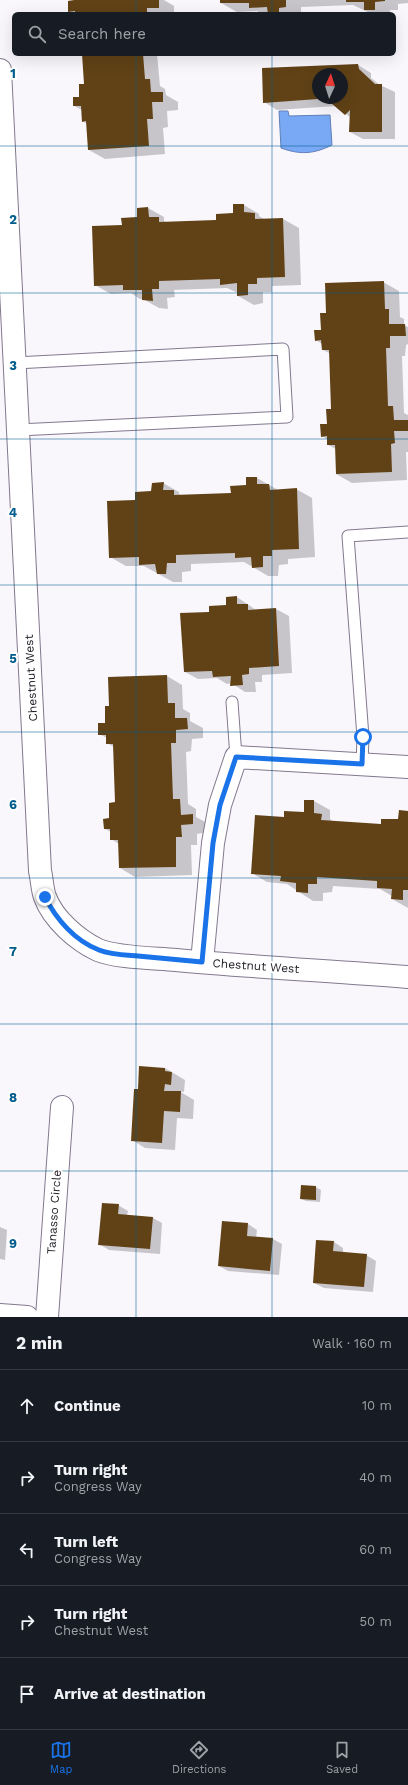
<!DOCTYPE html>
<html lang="en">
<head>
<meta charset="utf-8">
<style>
  :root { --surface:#171b24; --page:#20242c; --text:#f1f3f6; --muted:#9ea1a6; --line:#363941; --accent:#1a73e8 }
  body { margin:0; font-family:"Work Sans",sans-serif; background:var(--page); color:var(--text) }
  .compass { position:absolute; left:312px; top:68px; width:36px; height:36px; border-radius:50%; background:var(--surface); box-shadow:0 4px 16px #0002; rotate:4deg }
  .stop { position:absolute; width:12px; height:12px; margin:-9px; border:3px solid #1a73e8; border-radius:50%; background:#fff }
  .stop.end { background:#1a73e8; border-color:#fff; box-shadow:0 1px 4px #0008 }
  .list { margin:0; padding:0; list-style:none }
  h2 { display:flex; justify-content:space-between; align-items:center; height:52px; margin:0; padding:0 16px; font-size:17px }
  h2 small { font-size:13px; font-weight:400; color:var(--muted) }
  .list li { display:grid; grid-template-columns:26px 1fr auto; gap:12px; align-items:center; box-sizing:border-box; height:72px; padding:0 16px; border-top:1px solid var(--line) }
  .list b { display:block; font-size:15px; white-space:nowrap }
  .list p { margin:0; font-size:13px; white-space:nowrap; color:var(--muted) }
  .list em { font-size:13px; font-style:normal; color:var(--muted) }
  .icon { flex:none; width:22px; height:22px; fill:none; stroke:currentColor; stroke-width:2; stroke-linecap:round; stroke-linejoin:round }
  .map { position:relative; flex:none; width:408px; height:1317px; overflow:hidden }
  .search { position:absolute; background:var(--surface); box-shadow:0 4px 16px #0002; left:12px; right:12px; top:12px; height:44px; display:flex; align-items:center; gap:10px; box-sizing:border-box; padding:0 14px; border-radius:6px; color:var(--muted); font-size:15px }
  .sheet { height:412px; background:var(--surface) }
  nav { display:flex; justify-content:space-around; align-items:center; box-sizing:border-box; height:56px; border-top:1px solid var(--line); background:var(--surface); font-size:11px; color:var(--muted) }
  nav a { display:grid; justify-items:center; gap:2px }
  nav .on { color:var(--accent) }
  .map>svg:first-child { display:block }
  .water { fill:#79a9f4; stroke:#6080b7 }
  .shadow { fill:#0003; fill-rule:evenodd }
  .building { fill:#614216 }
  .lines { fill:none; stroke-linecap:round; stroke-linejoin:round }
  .lane-casing { stroke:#83788e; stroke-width:13 }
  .street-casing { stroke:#83788e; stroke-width:24 }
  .lane { stroke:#fff; stroke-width:11 }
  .street { stroke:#fff; stroke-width:22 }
  .route { stroke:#1a73e8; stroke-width:5 }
  .grid { fill:none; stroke:#005c8c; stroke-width:1; stroke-opacity:0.55 }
  .labels { text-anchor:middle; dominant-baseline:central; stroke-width:4; stroke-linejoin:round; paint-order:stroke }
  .street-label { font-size:12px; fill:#26212a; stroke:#fff }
  .grid-label { font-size:13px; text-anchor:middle; font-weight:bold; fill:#005c8c; stroke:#fff; stroke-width:4; stroke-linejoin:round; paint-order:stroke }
</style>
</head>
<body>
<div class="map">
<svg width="408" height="1317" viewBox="0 0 408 1317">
  <rect width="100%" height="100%" fill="#f9f7fc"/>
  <!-- water -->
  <path class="water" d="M279,111H288L289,116L330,115L332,145C314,154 300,155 281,148Z"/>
  <!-- shadow -->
  <path class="shadow" d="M75,0H164L174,6V14H75L69,11Z
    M221,0H408V3L398,4V10H390V14H372L353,5L301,7V14H262L257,11L237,12L221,3Z
    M83,54H157L160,86L165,89L166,95L178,102V110L167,111L168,127L163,128L165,154L105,159L89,150L87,124L83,121L82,110L74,106L80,98L85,85Z
    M358,65L371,73V78L380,85L395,92V139H363L350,132L351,118L336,106L277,110L264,102L263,69ZM318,74H342V98H318Z
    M244,205L259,214V216L264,219H283L299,228L301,285L272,286V292H263V303L254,305L238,296V293L227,288L174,290L175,297L167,298L168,309L159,308L143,299H140L131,293L111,294L95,285L123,226L138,218L148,208L164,217V221L168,223L217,221L234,214Z
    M383,282L399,291L400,317L404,319V325L408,327V344L406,345L405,356H402L404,413L408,415V452H406L407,480L352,483L336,474V449L328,445V440L322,436L328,425L333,410L331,354L323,350L322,344L316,340L322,331L327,314Z
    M247,478H257L278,490L296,489L312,498L315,557L288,559V564L279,565L278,576H268L244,562L191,564V571L182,572V582H173L144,566H126L110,557L136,500L152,492L163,483L179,492V494L182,496L232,494L247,486Z
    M237,597L256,610L276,609L289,616L292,673L262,675V682H255L256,692H245L231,683L227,684L217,678L198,679L185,672L210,613L227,606V598Z
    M167,676L182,685L183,709L190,713V721L203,728V738L192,739L191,751L186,752L188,804L196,809V817L209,824V832L197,834V845H191L192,875L135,877L120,868L119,844L111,839V832L105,829L116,803L114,747L107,743V738L99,734L106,725L110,707Z
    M305,801H314L330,810V819L333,822L382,825L399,820L408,812V908L392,899V896L380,889L333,886L332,892L323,893V901H313L287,884L267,882L252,873L285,818L305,813Z
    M165,1068L185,1080L184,1092L179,1091L194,1100L193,1119L177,1118L175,1150L145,1148L132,1140L139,1090Z
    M316,1187L321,1190L320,1202L306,1201L301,1199Z
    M118,1205L128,1211L127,1215L153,1218L162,1223L160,1254L109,1250L99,1244Z
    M248,1224L257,1230L256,1238L273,1239L282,1244L279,1275L228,1271L219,1266Z
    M0,1227L7,1230L5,1260L0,1259Z
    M334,1242L343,1248V1253L366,1255L376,1261L373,1292L324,1288L314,1283Z"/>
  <!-- building -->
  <path class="building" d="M74,0H159V8H147V14H75V11L68,12V1Z
    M220,0H286V7L279,8V14H268L267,7L249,8V3H220Z
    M346,0H385V1L375,2V10H364V2H346Z
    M82,54H143L145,79H150L151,92H163V102H152L153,119H147L149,146L88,150L86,121L82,122L81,106H73V97H79V84H84Z
    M358,64L359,69L375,84H382V132H349L350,110L345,115L331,103L333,98H342V74H318V99L263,103L262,68Z
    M233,204H244V212L255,213V219L283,218L285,277L257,278V284H248V295L237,296V283L220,285V279L159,281V289H152L153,301L142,300V290H123V285L94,286L92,226L122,225L121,218L137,217V208L148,207L149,217H159V222L216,220V214L233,213Z
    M384,281L385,309H389V324H405L406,336H390V348H386L388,406H393L394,420H408V431H394L395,443L391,444L392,472L336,474L335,445H327V436L321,437L320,424H327L326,409H331L329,350H322L321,340L315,341L314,330H321L320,313H326L325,283Z
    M246,477H257V484H269L270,490L297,488L299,549L272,550V556H263V567L252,568L251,557L235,558V553L176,555V563H167L166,574H157L155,564L139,565V557L109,558L107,501L135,500V492L151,491L152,483L164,482L163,490H174V495L231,493L230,486L246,485Z
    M237,596V604H248V610L276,608L279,666L249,668V674L242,675L243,685L230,686L231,676L213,677L212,671L184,672L180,613L209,612V606L226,605V597Z
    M167,675L168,703H175V718H187L188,729L176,730V743H171L173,799H180L181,815L193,814V824L181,825L182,837H176V867L119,868L118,840H110V829H104L103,819L109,818V803L115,802L113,744H106V735H98V723H105V706H109L108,677Z
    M304,800H314V813L322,814L321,820L381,824V819H398L399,810L408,811V890H403V900L391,899L392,889L377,888V881L317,877V884H308V893L296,892V883L280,881L281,876L251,874L255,815L284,817V811L304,812Z
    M139,1066L165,1068V1071L172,1072L171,1085L165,1084L164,1091H181L180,1112L164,1111L162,1143L131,1141L134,1089H138Z
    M301,1185L316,1186V1200L300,1199Z
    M102,1203L119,1204L118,1214L153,1217L150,1249L98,1245Z
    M222,1221L248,1223L247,1236L273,1238L270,1271L218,1266Z
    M316,1240L334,1241L333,1251L367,1254L364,1287L313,1283Z"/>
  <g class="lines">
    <!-- lane casing -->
    <g class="lane-casing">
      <path id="lane" d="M15,363L283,349L287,417L18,430
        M232,702L236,757
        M362,764L363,737L348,536L408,532"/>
    </g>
    <!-- street casing -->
    <g class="street-casing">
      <path id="street" d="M0,70L40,871C42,879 42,889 45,897C53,919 77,940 98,950C117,958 154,958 176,960C253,967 331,971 408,977
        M202,962L213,843L220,805L236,757L408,767
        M0,1315L27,1317
        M47,1317L62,1107"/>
    </g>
    <!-- lane -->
    <use href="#lane" class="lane"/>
    <!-- street -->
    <use href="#street" class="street"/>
  </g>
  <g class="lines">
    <!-- route -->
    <path class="route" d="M45,897C56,919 75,941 99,950C111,955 125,955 138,956C159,958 181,960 202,962L213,843L220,805L236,757L362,764L363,737"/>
  </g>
  <!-- grid -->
  <path class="grid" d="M136,0V14M272,0V14M136,54V1317M272,54V1317M0,146H408M0,293H408M0,439H408M0,585H408M0,732H408M0,878H408M0,1024H408M0,1171H408"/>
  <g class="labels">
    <!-- street labels -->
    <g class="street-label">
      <text transform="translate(31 678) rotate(-93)">Chestnut West</text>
      <text transform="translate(256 966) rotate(4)">Chestnut West</text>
      <text transform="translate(54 1212) rotate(-86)">Tanasso Circle</text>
    </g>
  </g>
  <g class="grid-label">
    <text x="13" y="78">1</text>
    <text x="13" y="224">2</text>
    <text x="13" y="370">3</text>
    <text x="13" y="517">4</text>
    <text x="13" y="663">5</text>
    <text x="13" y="809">6</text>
    <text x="13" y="956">7</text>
    <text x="13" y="1102">8</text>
    <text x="13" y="1248">9</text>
  </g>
</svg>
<svg class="compass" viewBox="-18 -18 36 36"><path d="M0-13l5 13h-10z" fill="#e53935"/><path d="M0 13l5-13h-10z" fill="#9ea1a6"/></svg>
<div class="stop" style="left:363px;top:737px"></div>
<div class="stop end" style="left:45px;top:897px"></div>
<div class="search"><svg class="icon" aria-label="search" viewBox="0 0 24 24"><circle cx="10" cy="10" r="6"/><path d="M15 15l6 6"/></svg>Search here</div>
</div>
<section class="sheet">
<h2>2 min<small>Walk · 160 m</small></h2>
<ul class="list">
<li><svg class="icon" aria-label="ahead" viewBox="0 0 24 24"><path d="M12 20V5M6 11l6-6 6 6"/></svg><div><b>Continue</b></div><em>10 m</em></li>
<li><svg class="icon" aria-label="right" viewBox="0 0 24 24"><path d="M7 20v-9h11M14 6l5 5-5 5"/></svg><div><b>Turn right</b><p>Congress Way</p></div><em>40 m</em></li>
<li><svg class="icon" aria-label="left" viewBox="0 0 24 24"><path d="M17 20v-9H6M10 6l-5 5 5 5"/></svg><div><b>Turn left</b><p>Congress Way</p></div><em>60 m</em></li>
<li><svg class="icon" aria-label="right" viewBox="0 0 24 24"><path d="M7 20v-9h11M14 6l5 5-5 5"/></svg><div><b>Turn right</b><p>Chestnut West</p></div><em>50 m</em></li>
<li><svg class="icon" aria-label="arrive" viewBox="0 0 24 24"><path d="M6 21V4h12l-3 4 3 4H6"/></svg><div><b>Arrive at destination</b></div></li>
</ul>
</section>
<nav>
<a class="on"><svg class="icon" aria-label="map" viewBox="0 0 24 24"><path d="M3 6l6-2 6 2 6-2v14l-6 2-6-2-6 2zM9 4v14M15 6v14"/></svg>Map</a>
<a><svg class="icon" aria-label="directions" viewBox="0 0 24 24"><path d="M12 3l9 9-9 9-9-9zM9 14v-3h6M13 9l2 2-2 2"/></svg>Directions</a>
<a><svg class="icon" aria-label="saved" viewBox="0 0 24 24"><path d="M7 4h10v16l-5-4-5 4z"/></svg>Saved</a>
</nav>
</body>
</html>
